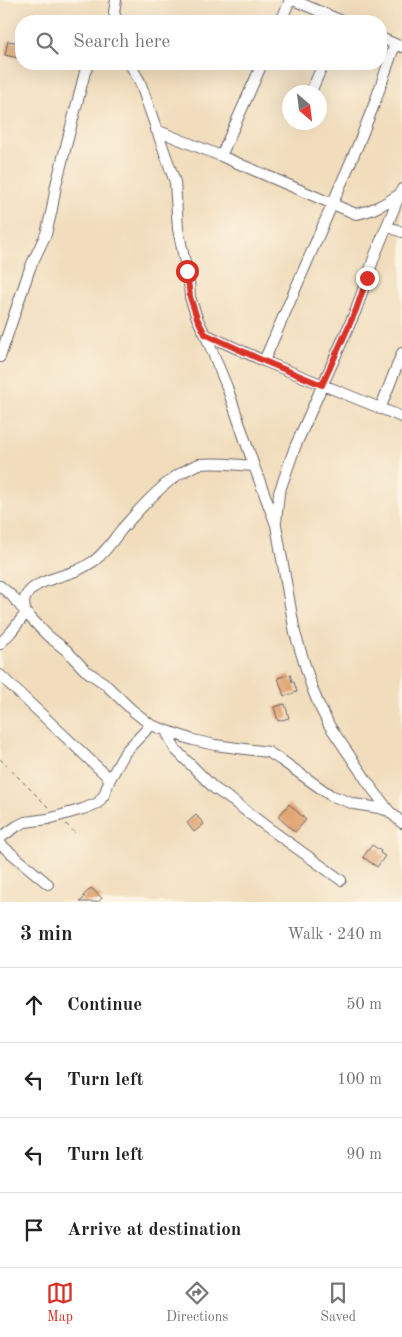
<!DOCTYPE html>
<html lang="en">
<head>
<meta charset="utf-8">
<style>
  :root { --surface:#fff; --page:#f6f6f6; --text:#222; --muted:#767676; --line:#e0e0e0; --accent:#d93025 }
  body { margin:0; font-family:"Old Standard TT",serif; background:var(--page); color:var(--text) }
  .compass { position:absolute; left:282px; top:85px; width:45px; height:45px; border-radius:50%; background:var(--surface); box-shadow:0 5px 20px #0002; rotate:152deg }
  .stop { position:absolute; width:15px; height:15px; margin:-11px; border:4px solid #d93025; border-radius:50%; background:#fff }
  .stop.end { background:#d93025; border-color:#fff; box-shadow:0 1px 5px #0008 }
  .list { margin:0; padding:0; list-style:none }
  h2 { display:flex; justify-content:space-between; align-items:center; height:65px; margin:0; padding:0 20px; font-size:21px }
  h2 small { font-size:16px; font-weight:400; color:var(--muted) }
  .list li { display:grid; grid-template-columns:32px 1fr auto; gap:15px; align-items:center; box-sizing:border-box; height:75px; padding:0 20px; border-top:1px solid var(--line) }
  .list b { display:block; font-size:19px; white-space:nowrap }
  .list em { font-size:16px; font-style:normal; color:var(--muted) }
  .icon { flex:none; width:28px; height:28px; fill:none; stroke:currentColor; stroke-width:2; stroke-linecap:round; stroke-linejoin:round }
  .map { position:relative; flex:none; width:402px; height:902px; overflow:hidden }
  .search { position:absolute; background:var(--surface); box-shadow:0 5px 20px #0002; left:15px; right:15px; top:15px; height:55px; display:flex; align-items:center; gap:12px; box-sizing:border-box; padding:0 18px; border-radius:20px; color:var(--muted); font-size:19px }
  .sheet { height:365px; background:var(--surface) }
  nav { display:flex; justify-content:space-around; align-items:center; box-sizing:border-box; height:70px; border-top:1px solid var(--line); background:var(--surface); font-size:14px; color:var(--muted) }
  nav a { display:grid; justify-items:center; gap:2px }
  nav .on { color:var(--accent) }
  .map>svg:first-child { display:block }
  .building { fill:#df9e69 }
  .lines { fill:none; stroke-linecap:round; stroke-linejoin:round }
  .street-casing { stroke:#6a6368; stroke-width:12 }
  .path { stroke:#6a6368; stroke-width:1; stroke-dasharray:4 4; stroke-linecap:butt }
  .street { stroke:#fff; stroke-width:10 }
  .route { stroke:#d93025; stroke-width:6 }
</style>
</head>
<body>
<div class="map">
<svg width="402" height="902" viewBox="0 0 402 902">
  <rect width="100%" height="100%" fill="#fcf5e5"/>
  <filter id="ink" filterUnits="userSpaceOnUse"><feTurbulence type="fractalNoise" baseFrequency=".02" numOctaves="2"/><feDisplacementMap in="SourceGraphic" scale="10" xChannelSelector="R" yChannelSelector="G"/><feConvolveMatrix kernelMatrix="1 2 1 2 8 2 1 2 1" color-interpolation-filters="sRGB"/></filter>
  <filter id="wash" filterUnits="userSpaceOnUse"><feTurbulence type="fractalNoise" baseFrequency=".0096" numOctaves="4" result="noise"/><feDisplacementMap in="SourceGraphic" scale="20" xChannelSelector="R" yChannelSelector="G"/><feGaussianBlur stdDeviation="1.12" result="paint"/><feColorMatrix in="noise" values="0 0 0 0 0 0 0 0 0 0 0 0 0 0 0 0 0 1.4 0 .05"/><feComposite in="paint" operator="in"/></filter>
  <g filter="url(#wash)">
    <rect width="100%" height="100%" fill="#f1ddbc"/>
    <g id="blocks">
      <!-- building -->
      <path class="building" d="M8,41L21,43L18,58L5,55Z
        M290,674L292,682H294L297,692L284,696L278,678Z
        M285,704L289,718L278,721L274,707Z
        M289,804L306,820L295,832L278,817Z
        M196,815L204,824L194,832L187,823Z
        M372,845L381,851L380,853L385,856L377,867L363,857Z
        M91,888L102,898L98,902H80L85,897L83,896Z"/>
    </g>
  </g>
  <g filter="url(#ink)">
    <use href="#blocks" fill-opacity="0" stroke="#6a6368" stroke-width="1"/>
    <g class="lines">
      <!-- street casing -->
      <g class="street-casing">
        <path id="street" d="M116,0L114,12L117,21
          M293,0L342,21
          M281,21L290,0
          M381,38L402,47
          M130,64L140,82L175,182L178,229L189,282L190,297L197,318L205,334L227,387L254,466L276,525L295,633L312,688L318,703L329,725L371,787L389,811
          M311,92L323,64
          M156,130L221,156L356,214C373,211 386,203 400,194
          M221,156L262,64
          M387,226L402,232
          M205,334L264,361L402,417
          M0,357L30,268L46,234L52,209L56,185L85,72L89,64
          M264,361L358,145L375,102L395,44
          M380,409L402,353
          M276,522L279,493L295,447L356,310L375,255L402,189
          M0,586L12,596L26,613L47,635L66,650L85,670L104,683L132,710L151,725L193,740L215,745L268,752L281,760L330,795L354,804L379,808L389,811L402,823
          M0,644L11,632L26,613C25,610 24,605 24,602C27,581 63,577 78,570C83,568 89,564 94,561C106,552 113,540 122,529C135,514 165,481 183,472C188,469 195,465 200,464C218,462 236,465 254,466
          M0,675L110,779
          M166,731L175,749L214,788L233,801L263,824L341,880
          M0,838L17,826L25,822L48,819L83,809L98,803L104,795L110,779L126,751L151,725
          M0,845L5,848L48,884"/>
      </g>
      <!-- path -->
      <path class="path" d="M0,759L49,808
        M66,824L77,835"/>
      <!-- street -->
      <use href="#street" class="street"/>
    </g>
  </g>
  <g class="lines" filter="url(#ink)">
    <!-- route -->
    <path class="route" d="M187,271L190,297L197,318L205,334L264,361L322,385L356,310L367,278"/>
  </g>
</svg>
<svg class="compass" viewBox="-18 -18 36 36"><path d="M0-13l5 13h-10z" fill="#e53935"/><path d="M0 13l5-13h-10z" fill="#767676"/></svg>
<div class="stop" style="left:187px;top:271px"></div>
<div class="stop end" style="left:367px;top:278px"></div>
<div class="search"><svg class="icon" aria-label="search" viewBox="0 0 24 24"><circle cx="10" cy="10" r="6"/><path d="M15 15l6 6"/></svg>Search here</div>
</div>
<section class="sheet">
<h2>3 min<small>Walk · 240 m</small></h2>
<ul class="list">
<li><svg class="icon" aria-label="ahead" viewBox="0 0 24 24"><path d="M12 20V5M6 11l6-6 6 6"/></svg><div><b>Continue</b></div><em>50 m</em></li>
<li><svg class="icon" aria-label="left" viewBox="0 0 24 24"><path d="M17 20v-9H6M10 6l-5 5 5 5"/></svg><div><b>Turn left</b></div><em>100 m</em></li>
<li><svg class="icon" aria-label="left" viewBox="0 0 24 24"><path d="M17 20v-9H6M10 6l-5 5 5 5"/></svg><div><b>Turn left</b></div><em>90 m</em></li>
<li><svg class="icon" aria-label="arrive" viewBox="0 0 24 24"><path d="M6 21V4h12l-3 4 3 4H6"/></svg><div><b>Arrive at destination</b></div></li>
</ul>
</section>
<nav>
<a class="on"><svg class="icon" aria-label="map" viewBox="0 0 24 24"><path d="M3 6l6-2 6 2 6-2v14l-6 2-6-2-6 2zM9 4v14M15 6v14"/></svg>Map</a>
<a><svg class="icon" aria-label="directions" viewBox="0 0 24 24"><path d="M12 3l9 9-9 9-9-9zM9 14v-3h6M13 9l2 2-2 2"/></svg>Directions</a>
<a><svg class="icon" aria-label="saved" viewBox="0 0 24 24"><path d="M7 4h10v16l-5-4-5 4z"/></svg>Saved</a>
</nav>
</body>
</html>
